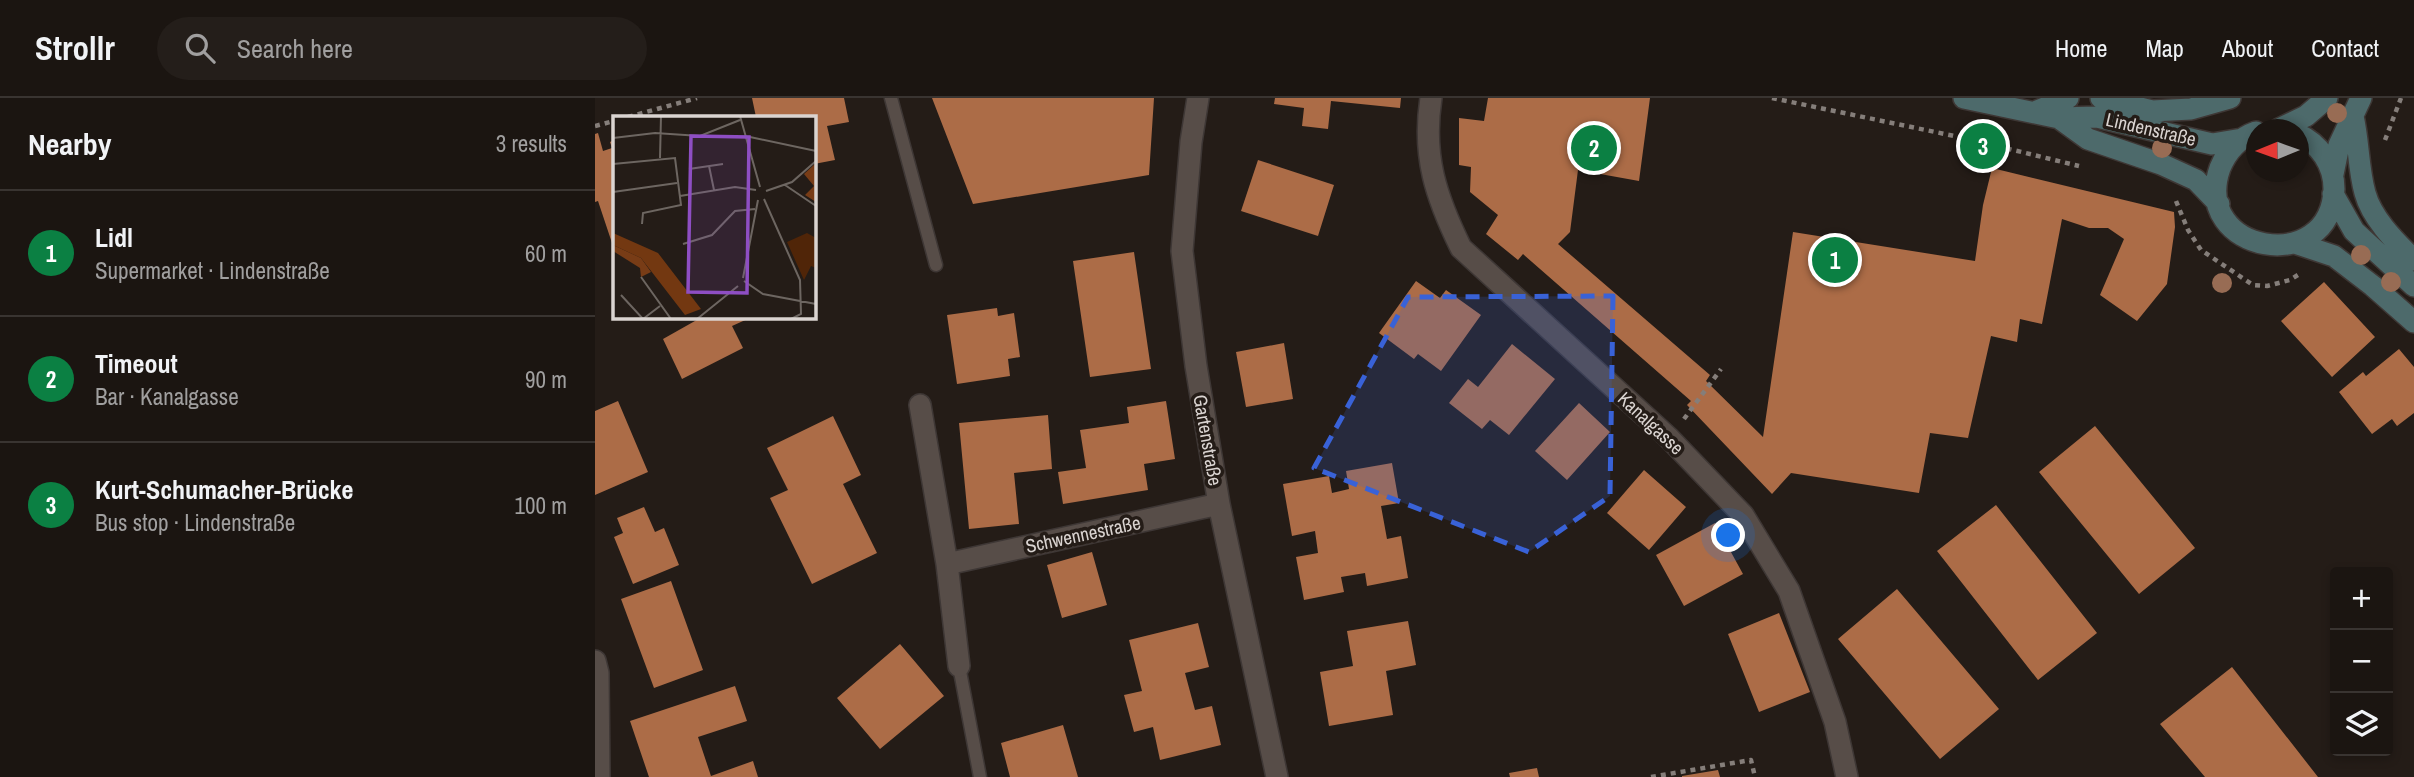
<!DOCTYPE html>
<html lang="en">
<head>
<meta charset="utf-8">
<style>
  :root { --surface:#1b1511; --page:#241e1a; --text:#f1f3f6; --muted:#a09f9f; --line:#393431; --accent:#0b8043 }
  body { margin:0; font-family:"Archivo Narrow",sans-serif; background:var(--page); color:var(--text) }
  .controls { position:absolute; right:21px; bottom:21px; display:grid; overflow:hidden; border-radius:7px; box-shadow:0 4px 10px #0003 }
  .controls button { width:63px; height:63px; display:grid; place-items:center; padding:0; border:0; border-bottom:2px solid var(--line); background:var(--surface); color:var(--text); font:35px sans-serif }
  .compass { position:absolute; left:1651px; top:21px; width:63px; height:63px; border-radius:50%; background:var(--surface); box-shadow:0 4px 10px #0003; rotate:269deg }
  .you { position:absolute; left:1134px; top:438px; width:24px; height:24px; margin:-18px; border:5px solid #fff; border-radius:50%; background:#1a73e8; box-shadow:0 0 0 10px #1a73e833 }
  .badge { display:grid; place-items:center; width:46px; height:46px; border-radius:50%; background:var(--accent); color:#fff; font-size:23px; font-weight:700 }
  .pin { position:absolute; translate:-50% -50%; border:4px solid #fff; box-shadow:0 2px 7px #0006 }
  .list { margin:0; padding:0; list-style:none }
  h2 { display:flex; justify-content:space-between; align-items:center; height:91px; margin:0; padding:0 28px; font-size:30px }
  h2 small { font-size:23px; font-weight:400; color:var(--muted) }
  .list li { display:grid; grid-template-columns:46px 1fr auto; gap:21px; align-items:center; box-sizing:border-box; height:126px; padding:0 28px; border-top:2px solid var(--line) }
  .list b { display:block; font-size:26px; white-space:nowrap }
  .list p { margin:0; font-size:23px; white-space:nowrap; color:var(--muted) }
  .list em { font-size:23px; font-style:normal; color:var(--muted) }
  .icon { flex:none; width:38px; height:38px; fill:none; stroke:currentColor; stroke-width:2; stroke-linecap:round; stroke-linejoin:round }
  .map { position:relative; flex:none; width:1819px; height:679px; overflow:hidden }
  header { display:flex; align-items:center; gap:42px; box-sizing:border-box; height:98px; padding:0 35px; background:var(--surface); border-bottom:2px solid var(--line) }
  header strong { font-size:33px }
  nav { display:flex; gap:38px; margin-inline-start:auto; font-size:24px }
  .search { width:490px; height:63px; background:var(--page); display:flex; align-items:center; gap:18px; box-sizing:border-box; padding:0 24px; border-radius:38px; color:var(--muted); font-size:26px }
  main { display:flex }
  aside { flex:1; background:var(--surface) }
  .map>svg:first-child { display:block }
  .building { fill:#ac6c47 }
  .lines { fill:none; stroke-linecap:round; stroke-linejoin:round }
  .lane-casing { stroke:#3e3735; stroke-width:15 }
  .street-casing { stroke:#3e3735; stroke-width:24 }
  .secondary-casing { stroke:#3e3735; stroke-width:24 }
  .path { stroke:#857e7a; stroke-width:4.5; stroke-dasharray:5 5; stroke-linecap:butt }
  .lane { stroke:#574d48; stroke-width:12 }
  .street { stroke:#574d48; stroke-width:21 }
  .secondary { stroke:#4d6a6b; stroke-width:21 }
  .tree { fill:#986c54 }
  .marked { fill:#3962d7; fill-opacity:0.2; stroke:#3962d7; stroke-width:5; stroke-dasharray:14 9; stroke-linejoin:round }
  .labels { text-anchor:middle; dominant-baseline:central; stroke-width:7; stroke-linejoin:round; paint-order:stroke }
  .street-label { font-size:19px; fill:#dad4d1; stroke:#241c17 }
  .inset-road { fill:none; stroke:#6d6661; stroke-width:2 }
  .view { fill:#8e4ec3; fill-opacity:0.15; stroke:#8e4ec3; stroke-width:3.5 }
  .inset-edge { fill:none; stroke:#dad4d1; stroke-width:3.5 }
</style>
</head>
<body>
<header>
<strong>Strollr</strong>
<div class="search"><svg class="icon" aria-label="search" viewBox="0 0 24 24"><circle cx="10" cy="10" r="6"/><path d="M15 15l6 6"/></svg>Search here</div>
<nav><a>Home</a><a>Map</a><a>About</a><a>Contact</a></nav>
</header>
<main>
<aside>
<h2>Nearby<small>3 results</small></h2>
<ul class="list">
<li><span class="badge">1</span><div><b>Lidl</b><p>Supermarket · Lindenstraße</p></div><em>60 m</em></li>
<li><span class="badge">2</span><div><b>Timeout</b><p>Bar · Kanalgasse</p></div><em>90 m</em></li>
<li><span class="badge">3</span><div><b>Kurt-Schumacher-Brücke</b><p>Bus stop · Lindenstraße</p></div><em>100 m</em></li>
</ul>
</aside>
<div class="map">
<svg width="1819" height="679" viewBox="0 0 1819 679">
  <rect width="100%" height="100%" fill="#241c17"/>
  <!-- building -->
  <path class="building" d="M157,0H249L254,24L232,28L240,62L219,66V19H161Z
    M337,0H559L554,77L378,106Z
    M680,0H806L805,10L736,3L733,31L707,28L709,10L679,6Z
    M893,0H1055L1044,83L983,72L975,134L963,146L1115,277L1111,283L1168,339L1198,134L1380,163L1388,107L1397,70L1579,114L1580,129L1572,186L1542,223L1505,197L1529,141L1513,130H1494L1467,121L1447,226L1425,221L1422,244L1396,238L1373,340L1335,335L1324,395L1196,375L1177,396L1092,307L1096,303L928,156L923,162L891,136L903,117L875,94L876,69L864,67V20L889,23Z
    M3,35L8,53L17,50L15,44L19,42V151L3,103L0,104V36Z
    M663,62L739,87L723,138L646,113Z
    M539,154L556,271L495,279L478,163Z
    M821,183L845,200L851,192L886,217L846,273L823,256L819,261L784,235Z
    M1729,184L1780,239L1737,279L1686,223Z
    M402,210L403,218L419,215L425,259L413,261L415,278L362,286L352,217Z
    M107,219H157L137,228L148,250L87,281L68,241Z
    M689,245L698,301L651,309L641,254Z
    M917,246L960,281L914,337L895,322L887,331L854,305L873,281L883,289Z
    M1804,251L1819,269V315L1802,328L1797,321L1777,336L1744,294L1768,274L1771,278Z
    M23,303L53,374L0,397V313Z
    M571,303L580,361L549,366L553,392L468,406L463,374L491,370L485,332L534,325L532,309Z
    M984,305L1015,334L972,382L940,353Z
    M453,317L457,371L419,375L424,426L374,431L364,325Z
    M238,318L266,377L248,386L282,455L217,486L175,400L193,392L172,350Z
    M1500,328L1600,450L1544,496L1444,374Z
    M797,365L804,405L786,408L792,441L806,438L813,480L772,488L770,475L746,479L749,494L709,502L701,459L723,455L720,433L697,438L688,386L734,378L737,395L754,391L751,373Z
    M1049,372L1091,409L1054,452L1012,415Z
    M1401,407L1502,535L1443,582L1342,453Z
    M49,409L60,434L69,430L84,467L38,486L19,439L28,435L22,420Z
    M1120,425L1148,476L1089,508L1061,457Z
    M497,454L512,507L467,520L452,467Z
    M76,483L108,572L59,590L26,501Z
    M1302,491L1404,611L1345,661L1243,541Z
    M1184,515L1215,594L1164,614L1133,536Z
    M813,523L821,567L791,573L798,617L734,628L725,574L758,568L752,533Z
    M603,525L614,569L590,575L600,612L617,608L626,647L565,662L558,629L539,634L529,597L547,593L534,542Z
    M305,546L349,598L285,651L242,600Z
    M1637,569L1723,679H1610L1565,626Z
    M140,588L152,623L103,639L116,678L158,663L163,679H54L35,623Z
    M468,627L483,679H415L406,645Z
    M942,670L944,679H915L914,675Z
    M1123,672L1125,679H1087V678Z"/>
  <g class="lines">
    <!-- lane casing -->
    <g class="lane-casing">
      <path id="lane" d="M296,0L341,167
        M364,568L385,679"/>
    </g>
    <!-- street casing -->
    <g class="street-casing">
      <path id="street" d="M603,0L596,44L587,153L601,268L624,406L682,679
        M836,0C827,58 841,99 866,150L1074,340L1148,417L1194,493L1240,624L1252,679
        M325,307L352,466L364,568
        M352,466L624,406
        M0,563L3,575L4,679"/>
    </g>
    <!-- secondary casing -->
    <g class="secondary-casing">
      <path id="secondary" d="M1369,0L1464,20L1502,19L1617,46L1647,41
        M1506,0L1557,13L1596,11L1635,0
        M1440,14L1473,0
        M1758,18C1764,44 1763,70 1770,95C1777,121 1801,144 1819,162
        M1464,20L1493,41L1566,66L1601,82L1624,106
        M1684,31L1711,18L1732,0
        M1661,34C1644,40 1632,53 1625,70C1595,155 1736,180 1739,91C1739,67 1725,46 1703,36
        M1738,76L1744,47L1766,0
        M1738,96L1759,133L1819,188
        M1700,145L1739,158L1778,188L1819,224"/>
    </g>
    <!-- path -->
    <path class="path" d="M1177,0L1369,40L1484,68
      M33,19L102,0
      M0,28L19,23
      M1790,42L1806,0
      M1581,103L1593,132L1606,152L1658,187L1672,188L1695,182L1706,175
      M1089,321L1126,271
      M1056,679L1156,662L1160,679"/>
    <!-- lane -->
    <use href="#lane" class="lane"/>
    <!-- street -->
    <use href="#street" class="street"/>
    <!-- secondary -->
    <use href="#secondary" class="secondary"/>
  </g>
  <!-- trees -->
  <g class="tree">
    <circle cx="1742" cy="15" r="10"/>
    <circle cx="1567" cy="50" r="10"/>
    <circle cx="1766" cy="157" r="10"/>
    <circle cx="1796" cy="184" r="10"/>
    <circle cx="1627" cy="185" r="10"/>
  </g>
  <!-- marked area -->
  <path class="marked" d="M1018,198L1015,398L934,454L719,370L813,199Z"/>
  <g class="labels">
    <!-- street labels -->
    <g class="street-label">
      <text transform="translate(1556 31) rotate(13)">Lindenstraße</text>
      <text transform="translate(1056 325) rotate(43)">Kanalgasse</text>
      <text transform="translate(613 342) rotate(80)">Gartenstraße</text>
      <text transform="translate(488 436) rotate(-12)">Schwennestraße</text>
    </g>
  </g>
  <!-- overview -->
  <g transform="translate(18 18)">
    <rect width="203" height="203" fill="#241c17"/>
    <path d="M194,117L203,122V152L198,150L191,164L174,126Z" fill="#502508"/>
    <path d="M203,47V86L192,79L201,70L191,58ZM0,129L28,142L38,156L28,161L27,152L0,135Z" fill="#783c16"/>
    <path d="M0,117L45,137L88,193L72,199L28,142L0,129Z" fill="#733811"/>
    <path class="inset-road" d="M127,0L147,71M137,21L203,35M0,22L42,17L87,20L127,4M47,42L48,0M0,48L62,42L68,89L30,97L29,108M96,50L101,74M76,53L110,48M172,69L203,90M153,75L179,66L203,45M0,76L64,67M67,80L122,71L143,74M151,83L187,164L188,198L178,203M70,128L99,119L122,95L142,93M28,161L58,203M130,162L145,84M131,165L150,178L203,188M8,179L30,203L47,190M84,203L125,170"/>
    <path class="view" d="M78,20L136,21L134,177L75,176Z"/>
    <rect width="203" height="203" class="inset-edge"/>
  </g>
</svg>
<div class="controls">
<button>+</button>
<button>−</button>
<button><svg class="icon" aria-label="layers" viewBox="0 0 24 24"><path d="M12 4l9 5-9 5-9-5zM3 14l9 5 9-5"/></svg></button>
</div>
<svg class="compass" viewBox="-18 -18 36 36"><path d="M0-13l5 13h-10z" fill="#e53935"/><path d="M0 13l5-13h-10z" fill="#a09f9f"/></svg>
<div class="you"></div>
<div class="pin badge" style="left:1240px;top:162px">1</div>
<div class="pin badge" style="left:999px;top:50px">2</div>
<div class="pin badge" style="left:1388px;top:48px">3</div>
</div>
</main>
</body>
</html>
